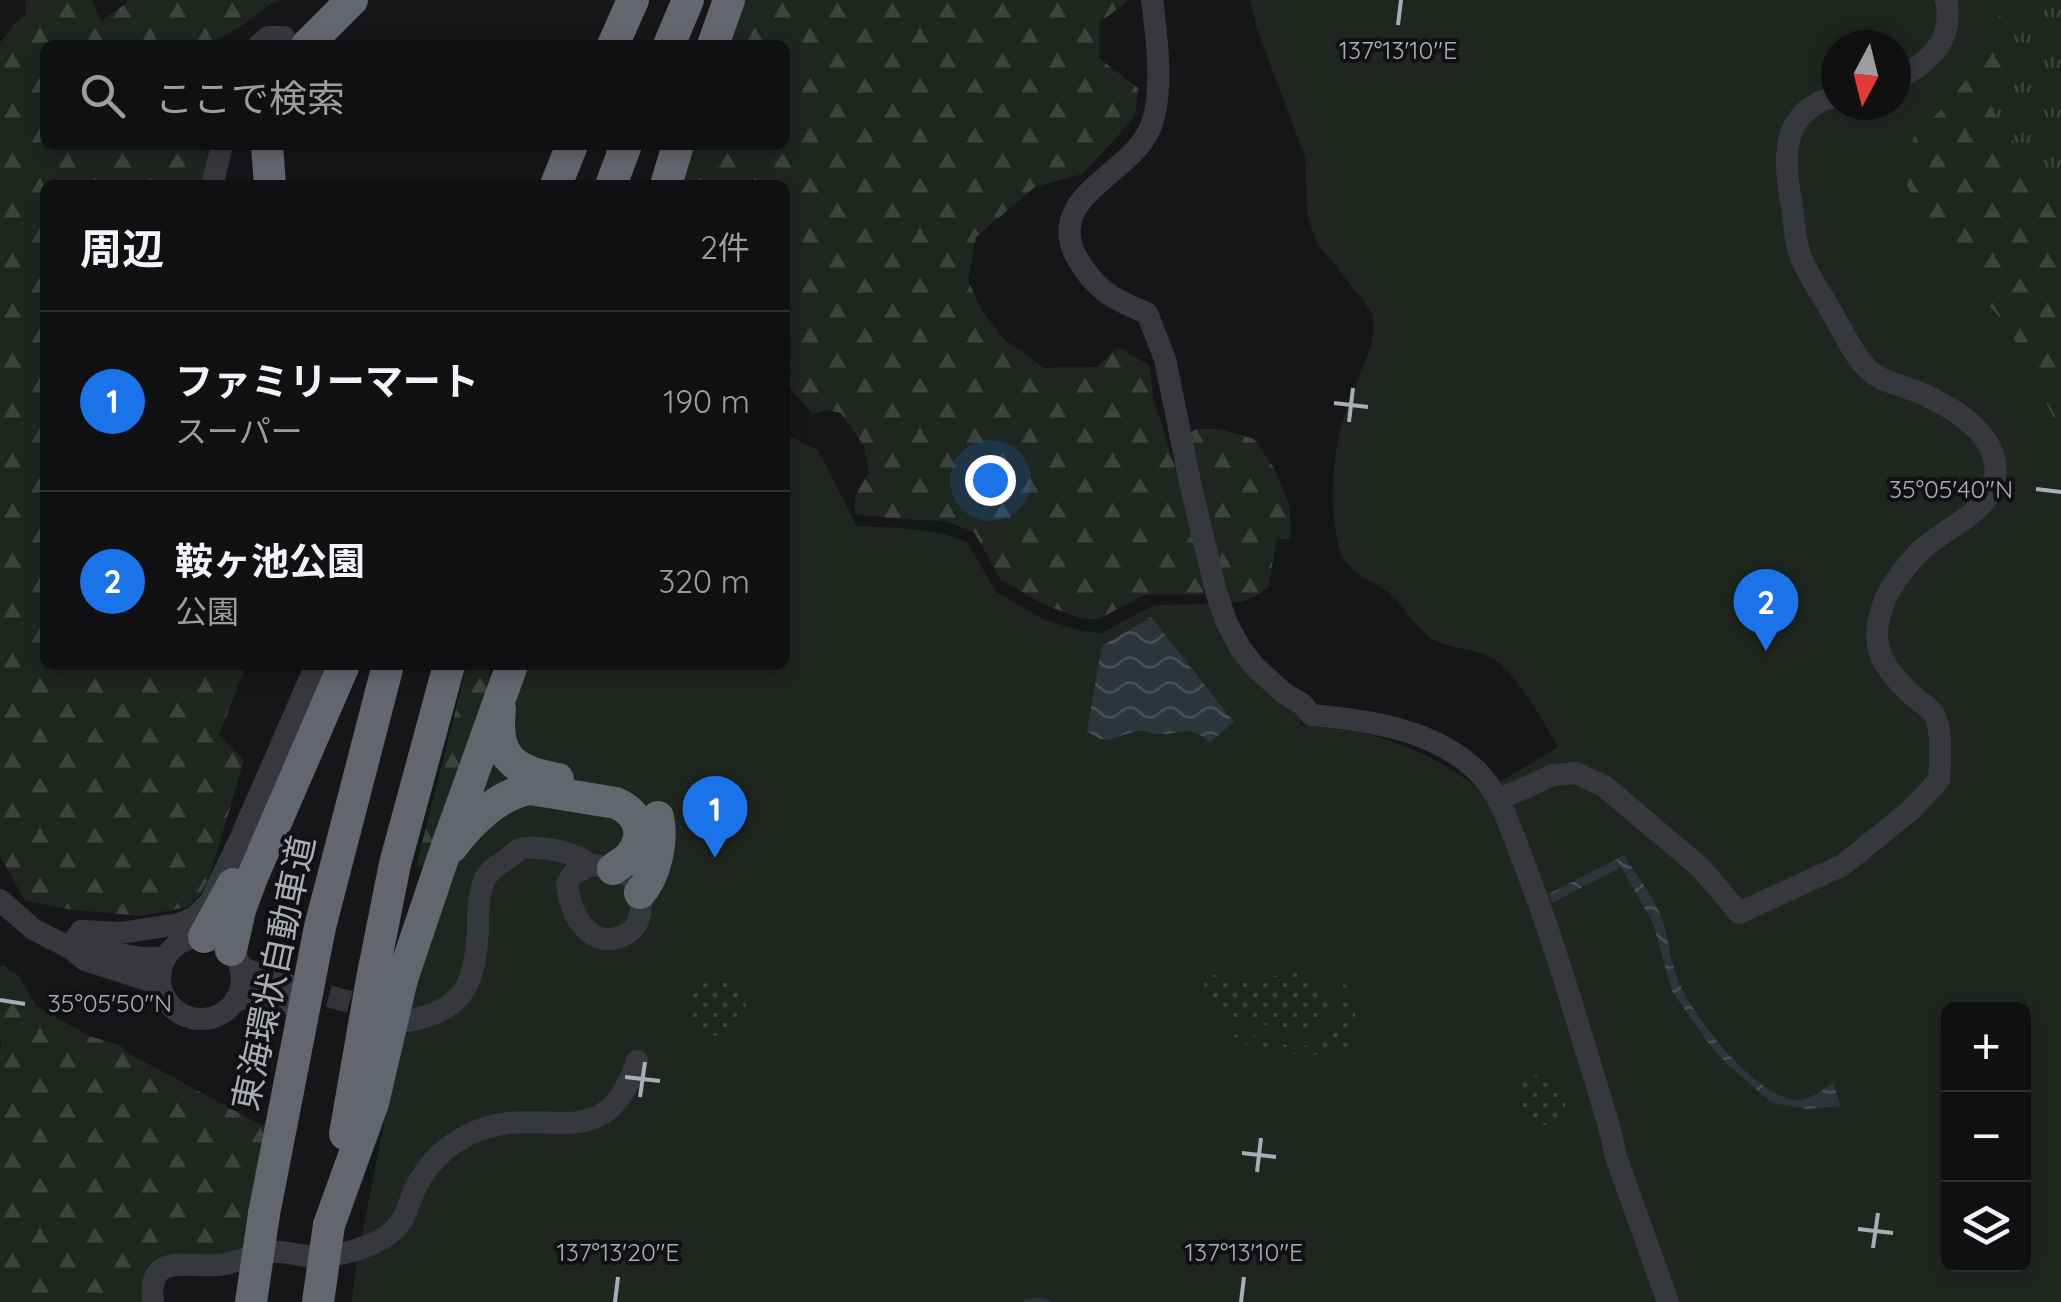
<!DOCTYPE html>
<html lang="ja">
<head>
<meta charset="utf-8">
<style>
  :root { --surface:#101012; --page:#1e1e20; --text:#f1f3f6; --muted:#9c9d9f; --line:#303032; --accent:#1a73e8 }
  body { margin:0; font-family:Quicksand,"Noto Sans JP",sans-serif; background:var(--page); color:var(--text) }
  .controls { position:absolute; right:30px; bottom:30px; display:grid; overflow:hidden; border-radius:15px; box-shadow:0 5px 15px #0003 }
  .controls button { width:90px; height:90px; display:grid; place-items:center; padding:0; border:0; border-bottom:2px solid var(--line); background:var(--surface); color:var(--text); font:50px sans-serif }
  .compass { position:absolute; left:1821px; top:30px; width:90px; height:90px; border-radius:50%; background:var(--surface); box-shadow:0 5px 15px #0003; rotate:187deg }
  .you { position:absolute; left:990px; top:480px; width:35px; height:35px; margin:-25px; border:8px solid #fff; border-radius:50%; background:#1a73e8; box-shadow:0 0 0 15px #1a73e833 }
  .badge { display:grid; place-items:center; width:65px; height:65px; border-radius:50%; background:var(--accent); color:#fff; font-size:32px; font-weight:700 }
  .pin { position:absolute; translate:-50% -82px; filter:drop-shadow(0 2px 5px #0008) }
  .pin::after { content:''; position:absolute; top:52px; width:35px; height:30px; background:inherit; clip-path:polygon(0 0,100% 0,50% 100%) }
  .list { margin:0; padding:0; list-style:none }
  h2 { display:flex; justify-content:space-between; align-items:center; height:130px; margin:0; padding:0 40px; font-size:42px }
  h2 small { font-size:32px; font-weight:400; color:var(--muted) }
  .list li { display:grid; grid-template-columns:65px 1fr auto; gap:30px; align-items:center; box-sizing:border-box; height:180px; padding:0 40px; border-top:2px solid var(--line) }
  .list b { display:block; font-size:38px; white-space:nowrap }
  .list p { margin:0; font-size:32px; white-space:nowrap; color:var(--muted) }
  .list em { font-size:32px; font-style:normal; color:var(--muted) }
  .icon { flex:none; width:55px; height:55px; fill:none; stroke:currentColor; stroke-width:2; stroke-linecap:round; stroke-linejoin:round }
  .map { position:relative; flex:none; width:2061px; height:1302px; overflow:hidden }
  .search { position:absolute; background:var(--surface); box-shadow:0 5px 15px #0003; left:40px; top:40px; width:750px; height:110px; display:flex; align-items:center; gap:25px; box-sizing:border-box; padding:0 35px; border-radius:15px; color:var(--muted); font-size:38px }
  .panel { position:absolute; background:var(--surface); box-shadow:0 5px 15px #0003; left:40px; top:180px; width:750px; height:490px; border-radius:15px }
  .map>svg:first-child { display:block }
  .grass { fill:url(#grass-tufts) }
  .forest { fill:url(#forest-firs) }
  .park { fill:#1e261f; fill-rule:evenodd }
  .garden { fill:url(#garden-dots) }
  .water { fill:url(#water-waves) }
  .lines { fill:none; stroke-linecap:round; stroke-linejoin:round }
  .stream { stroke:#2c353c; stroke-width:5 }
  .minor-tunnel { stroke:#333438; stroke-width:22; stroke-dasharray:22 11; stroke-linecap:butt }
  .minor { stroke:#37383d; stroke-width:22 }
  .highway { stroke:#63666e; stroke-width:32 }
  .highway-bridge { stroke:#63666e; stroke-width:32 }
  .ticks { fill:none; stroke:#a8adb8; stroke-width:4 }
  .labels { text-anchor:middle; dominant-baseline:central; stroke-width:8; stroke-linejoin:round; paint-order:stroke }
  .street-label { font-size:35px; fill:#a8adb8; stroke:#111113 }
  .ticks-label { font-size:25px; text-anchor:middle; fill:#a8adb8; stroke:#111113; stroke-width:8; stroke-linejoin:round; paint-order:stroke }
</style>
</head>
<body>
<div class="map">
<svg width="2061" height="1302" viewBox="0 0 2061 1302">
  <defs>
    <pattern id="grass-tufts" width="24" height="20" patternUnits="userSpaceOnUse" patternTransform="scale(2.5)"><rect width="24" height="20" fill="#1e261f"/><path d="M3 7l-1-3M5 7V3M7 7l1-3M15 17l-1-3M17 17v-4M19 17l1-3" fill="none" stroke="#3c433d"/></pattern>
    <pattern id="forest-firs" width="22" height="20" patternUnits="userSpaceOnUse" patternTransform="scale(2.5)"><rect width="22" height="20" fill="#1e261f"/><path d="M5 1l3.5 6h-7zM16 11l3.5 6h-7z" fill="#3c433d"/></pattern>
    <pattern id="garden-dots" width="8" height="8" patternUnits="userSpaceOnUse" patternTransform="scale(2.5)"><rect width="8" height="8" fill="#1e261f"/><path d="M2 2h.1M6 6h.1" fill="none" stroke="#3c433d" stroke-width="1.8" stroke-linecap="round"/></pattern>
    <pattern id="water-waves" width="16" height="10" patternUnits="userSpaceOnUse" patternTransform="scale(2.5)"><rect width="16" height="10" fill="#2c353c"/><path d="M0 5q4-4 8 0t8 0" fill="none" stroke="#485056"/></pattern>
  </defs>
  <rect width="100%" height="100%" fill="#161618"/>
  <!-- grass -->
  <path class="grass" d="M2006,0H2061V432L1914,136Z"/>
  <!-- forest -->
  <path class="forest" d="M25,0H92L101,21L124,5L127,0H280L272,3L238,28L207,45H45V145H207V163L201,185H45V665H246L219,735L244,760L209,878L198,897L187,907L142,916L74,910L25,901L0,855V43L15,23L26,14Z
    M740,0H1129L1099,23V58L1138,88L1135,115L1117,137L1082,174L1035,187L976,237L968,280L982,311L1004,339L1044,368L1097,367L1118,347L1150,366L1153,398L1181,485L1205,594L1144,595L1099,619H1083L1045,605L1001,580L974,532L945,521L898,519L855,514C853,496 859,488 869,473L864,446L841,413L826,410L813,414L790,388L791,338L785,321V185H681L693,145H785V45H724Z
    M1968,0H2036L2012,16L2002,71L1993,90L1991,108L2016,145L2032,179L2061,195V951L1836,105H1896Z
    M1197,429H1220L1254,439L1274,468L1289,503L1291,539H1277L1268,588C1253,597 1241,607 1223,600L1183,435Z
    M467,665H490L489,690L427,866L416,867Z
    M2,965L19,976L36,1006L89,1036L120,1045L130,1054L265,1127L245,1247L221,1257L182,1254L146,1302H0V1052L2,1043L0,1041V967Z"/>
  <!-- park -->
  <path class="park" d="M1250,0H2006L1978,64L1949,102L1914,136L1907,186L1937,238L1971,285L2008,327L2061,432V1302H352L356,1265L401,1040L502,665H785V434L818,450L857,526L903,528L945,534L967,542L996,592L1045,620L1083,631L1101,633L1154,605L1215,604L1300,707V725C1323,728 1348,729 1371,735C1412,746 1450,765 1483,792L1558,747C1543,722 1516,670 1490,657C1472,647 1450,650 1432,639C1414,627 1407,608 1391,595C1378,583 1360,579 1348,565C1327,540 1332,461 1340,431C1348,402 1361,374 1371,345L1374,331L1373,315L1363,300L1317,243L1311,226L1307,211L1305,157L1257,29ZM1836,45H1896V105H1836ZM1948,1009H2024V1264H1948Z"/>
  <!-- garden -->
  <path class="garden" d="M1199,967C1211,974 1228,981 1243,981C1267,981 1305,961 1323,985C1327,992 1329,999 1328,1007C1322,1055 1251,1016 1221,1015L1205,988Z
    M690 1008a28 28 0 1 1 56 0a28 28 0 1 1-56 0Z
    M1343,982C1358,999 1360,1032 1346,1050C1304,1061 1271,1050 1230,1040L1239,1031C1270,1041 1311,1061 1334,1028C1344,1015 1345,998 1339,983Z
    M1516 1100a25 25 0 1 1 50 0a25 25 0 1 1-50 0Z"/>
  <!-- water -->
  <path class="water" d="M1151,617L1234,722L1210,742C1187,723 1181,735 1157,734C1150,734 1148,730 1141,731C1118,732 1110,750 1087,731L1102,646Z
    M1624,855C1635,874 1651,893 1660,914C1669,935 1669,959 1678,980C1693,1017 1757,1100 1799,1100C1812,1099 1823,1089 1833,1083L1841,1106L1806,1109L1772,1103L1728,1065L1709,1044L1672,991L1653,923L1621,867L1552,903L1549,894Z"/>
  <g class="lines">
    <!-- stream -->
    <path class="stream" d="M1026,1302L1038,1300L1047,1302"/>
    <!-- minor-tunnel -->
    <path class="minor-tunnel" d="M297,987L381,1011"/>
    <!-- minor -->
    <path class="minor" d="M1152,0C1157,38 1166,103 1146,136C1122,177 1045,200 1077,258C1095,290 1114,300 1147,313L1165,359L1191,487L1217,595L1226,621L1240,648L1254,666L1285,694L1302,704L1311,715C1367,720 1432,729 1475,769C1502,795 1511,830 1524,863C1557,949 1582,1038 1609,1126L1616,1157L1668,1302
      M259,45L268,37H284
      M1896,80C1929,62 1955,41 1946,0
      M212,185L222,145
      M1500,799L1553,775L1576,773L1604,786L1701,868L1739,913L1843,865L1912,809L1939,780C1940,763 1943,727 1933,713C1928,706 1917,700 1910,693C1879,664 1868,642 1885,600C1892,584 1907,564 1920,551C1950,523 2006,508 1994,458C1986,427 1950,407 1923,394C1905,386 1882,383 1868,369C1854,356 1845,335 1835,318C1824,298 1806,273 1799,252C1795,238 1794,221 1792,207C1784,159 1778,112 1836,96
      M591,865C601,867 613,867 623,872C644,882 648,920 628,933C592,955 569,914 567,884L573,874Z
      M0,900L33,929L70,948L85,960L160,984
      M160 978a41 41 0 1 1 82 0a41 41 0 1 1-82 0Z
      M70,948L81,931L120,933L179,924L195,917L210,902L241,837L316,665
      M88,949L143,958H165
      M240,967L289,985
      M235,1000L252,998L285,1004
      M402,1022C463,1012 475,986 478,929C478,913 478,896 484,881C491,865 508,862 519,849C541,845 573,851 591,865
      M153,1302C147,1251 187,1268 217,1265C235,1264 251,1255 269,1252C289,1250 309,1260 329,1256C349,1253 378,1245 393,1231C405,1221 408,1205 414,1191C426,1165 446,1145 472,1133C542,1100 604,1163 637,1061"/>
    <!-- highway -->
    <path class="highway" d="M307,45L352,0
      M613,45L633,0
      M669,45L688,0
      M713,45L729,0
      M267,145L270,185
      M556,185L572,145
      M611,185L626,145
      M666,185L678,145
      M500,709C494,758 514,771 558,779
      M452,847C470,822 499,794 530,789L616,803C636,812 647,831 633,852C629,860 620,863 613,869
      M640,893C656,875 663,840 658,817
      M204,937L233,884
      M231,950L240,910L251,880L344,665
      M345,1134L372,979L395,864L449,665
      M264,1214L320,927L388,665
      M329,1225L373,1103L402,979L448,843L512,665"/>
    <!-- highway-bridge -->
    <path class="highway-bridge" d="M251,1302L264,1214
      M318,1302L329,1225"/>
  </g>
  <!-- ticks -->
  <path class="ticks" d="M1398,25L1401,0M1334,403L1368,407M1349,422L1353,388M2036,489L2061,492M0,1000L25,1004M625,1077L660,1081M640,1097L645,1062M1242,1153L1276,1157M1257,1172L1261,1138M1858,1229L1893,1233M1873,1248L1878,1213M615,1302L618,1277M1241,1302L1244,1277"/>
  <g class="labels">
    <!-- street labels -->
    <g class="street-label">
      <text transform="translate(273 973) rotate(-78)">東海環状自動車道</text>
    </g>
  </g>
  <g class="ticks-label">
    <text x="1398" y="59">137°13'10"E</text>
    <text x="1951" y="498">35°05'40"N</text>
    <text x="110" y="1012">35°05'50"N</text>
    <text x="618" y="1261">137°13'20"E</text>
    <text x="1244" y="1261">137°13'10"E</text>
  </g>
</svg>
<div class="controls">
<button>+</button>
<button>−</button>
<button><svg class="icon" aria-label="layers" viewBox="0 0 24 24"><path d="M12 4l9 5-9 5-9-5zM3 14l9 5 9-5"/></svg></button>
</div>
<svg class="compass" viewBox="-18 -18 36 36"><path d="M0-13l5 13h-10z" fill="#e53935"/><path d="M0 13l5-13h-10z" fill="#9c9d9f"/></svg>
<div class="you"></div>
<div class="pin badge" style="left:715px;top:858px">1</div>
<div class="pin badge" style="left:1766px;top:651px">2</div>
<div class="search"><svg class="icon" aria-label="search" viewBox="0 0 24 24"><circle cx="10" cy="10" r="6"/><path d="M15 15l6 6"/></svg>ここで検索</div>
<section class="panel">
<h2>周辺<small>2件</small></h2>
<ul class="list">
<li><span class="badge">1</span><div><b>ファミリーマート</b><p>スーパー</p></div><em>190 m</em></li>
<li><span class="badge">2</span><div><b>鞍ヶ池公園</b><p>公園</p></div><em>320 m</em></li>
</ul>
</section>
</div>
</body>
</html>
